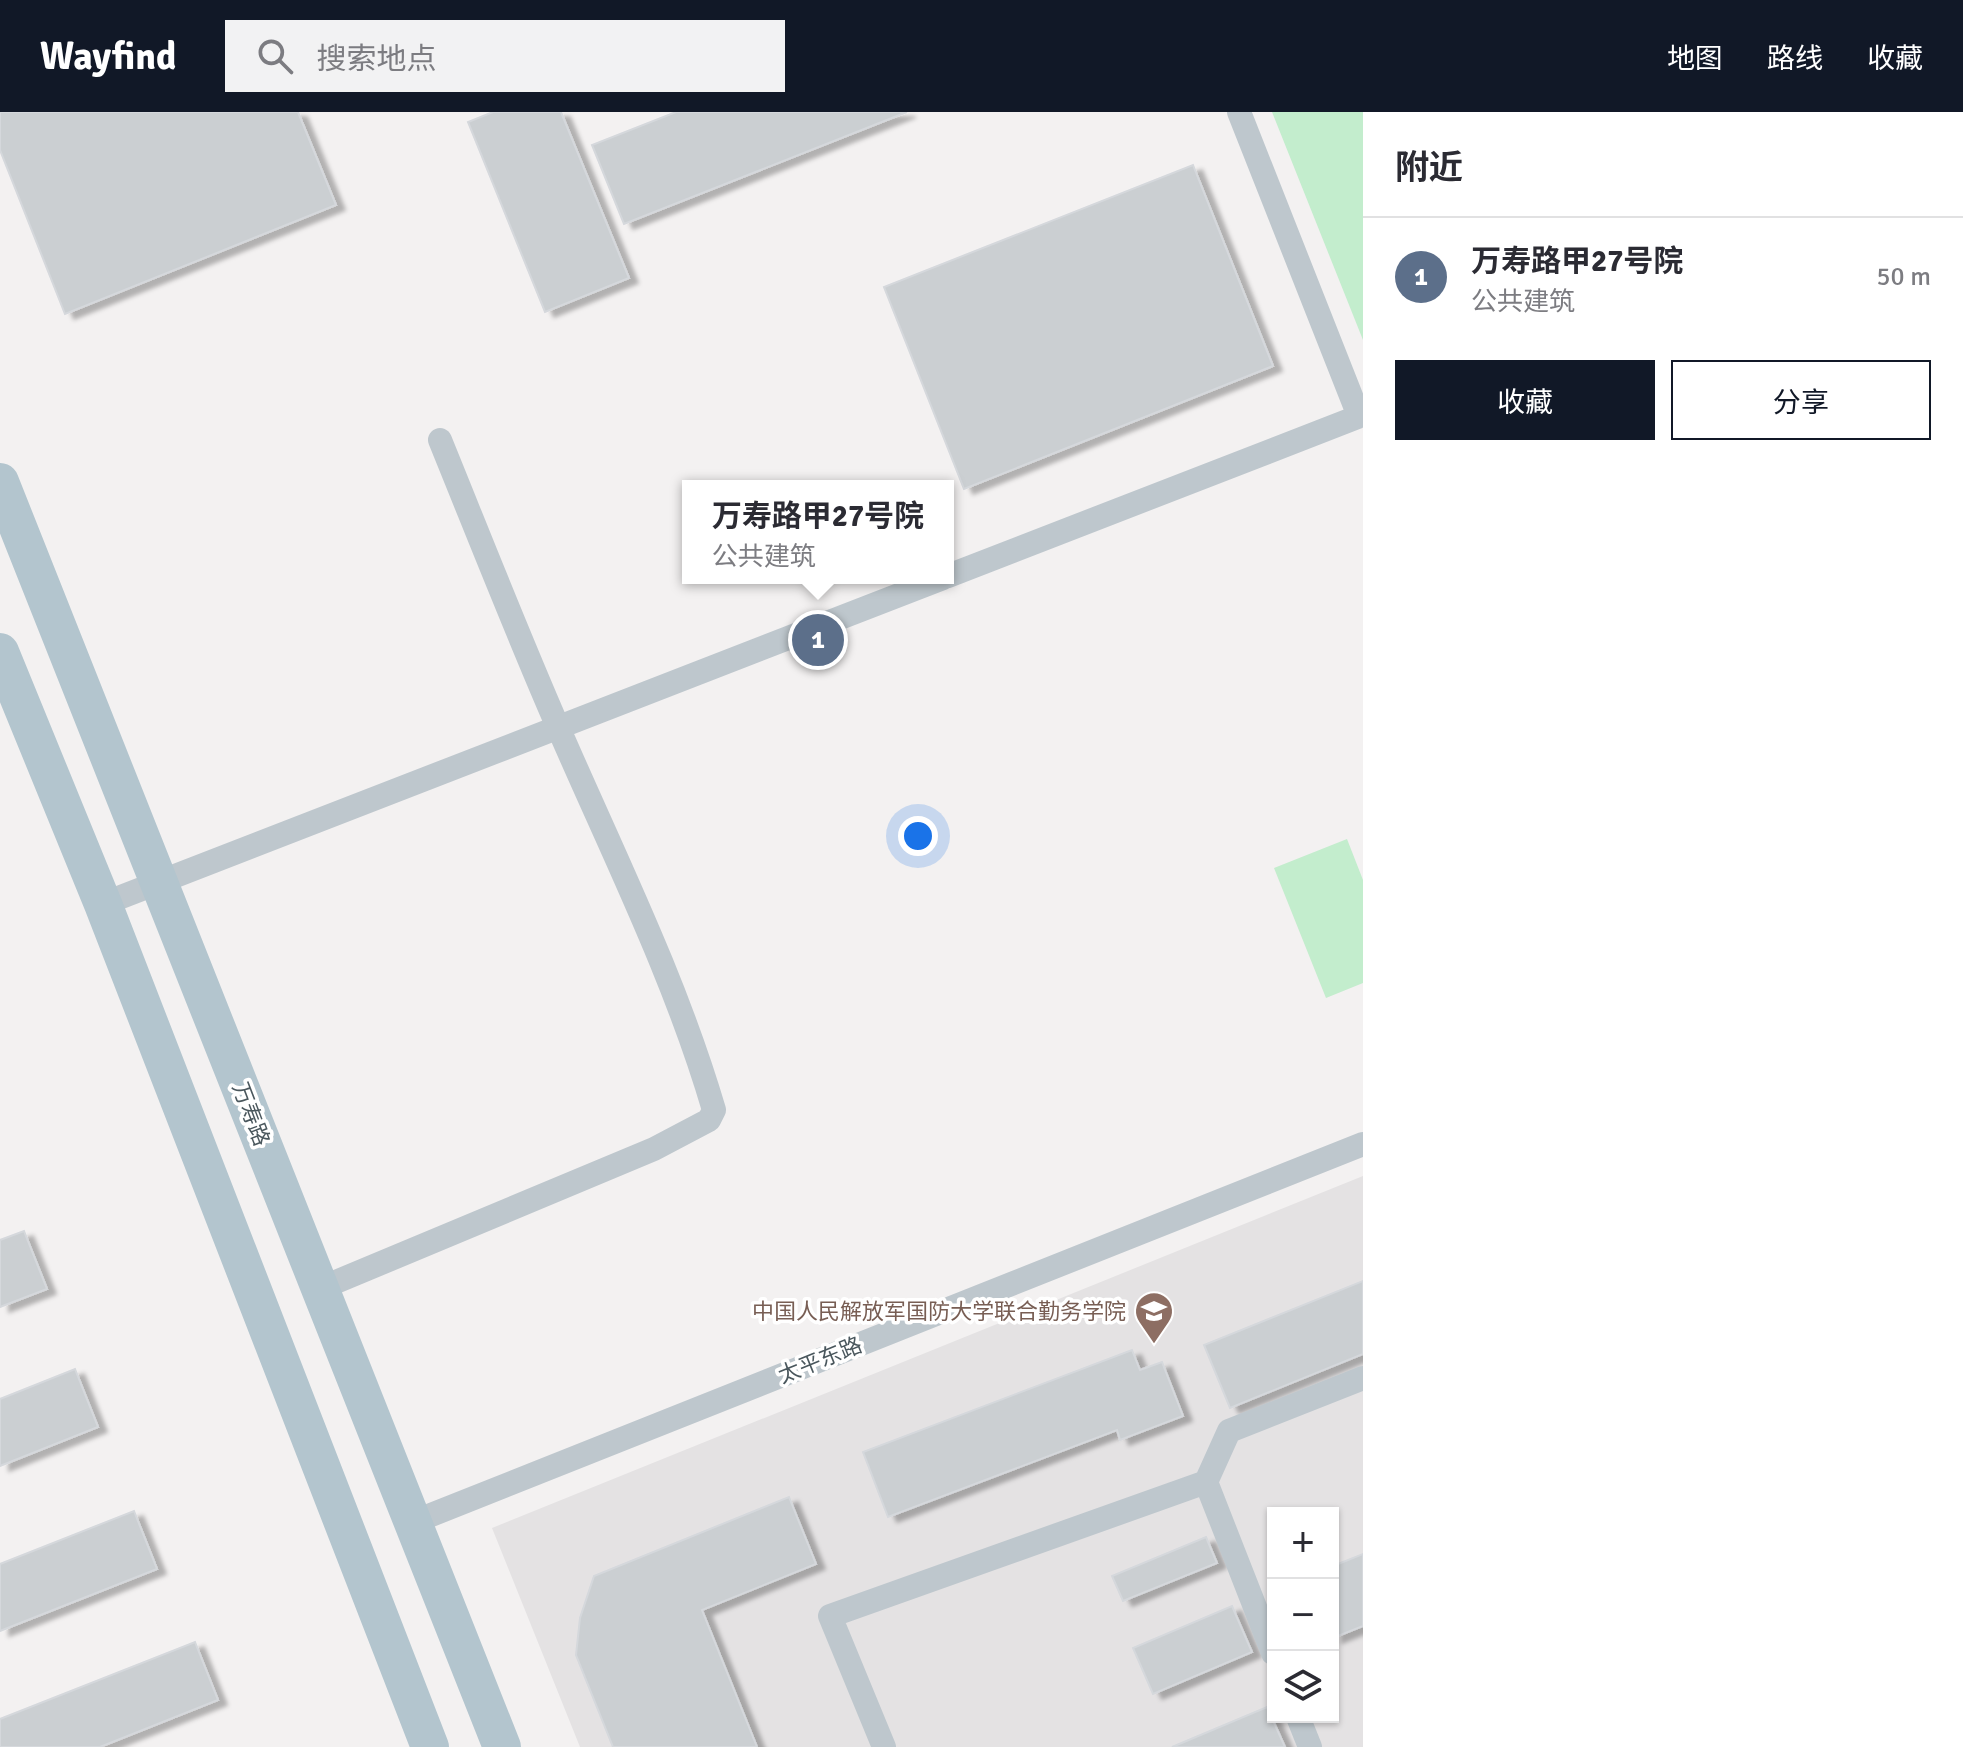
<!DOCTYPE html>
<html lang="zh">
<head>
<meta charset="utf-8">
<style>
  :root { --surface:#fff; --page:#f2f2f3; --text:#2b2b33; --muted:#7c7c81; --line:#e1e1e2; --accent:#111827 }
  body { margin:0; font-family:Signika,"Noto Sans SC",sans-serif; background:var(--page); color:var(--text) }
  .controls { position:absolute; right:24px; bottom:24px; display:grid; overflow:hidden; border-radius:0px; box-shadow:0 2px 6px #0004 }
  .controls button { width:72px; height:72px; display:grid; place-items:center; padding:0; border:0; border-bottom:2px solid var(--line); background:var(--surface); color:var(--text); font:40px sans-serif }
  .you { position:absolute; left:918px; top:724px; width:28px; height:28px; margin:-20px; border:6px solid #fff; border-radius:50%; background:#1a73e8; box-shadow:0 0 0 12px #1a73e833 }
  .badge { display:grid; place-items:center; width:52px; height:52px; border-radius:50%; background:var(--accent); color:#fff; font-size:26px; font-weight:700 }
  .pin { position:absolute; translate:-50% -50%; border:4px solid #fff; box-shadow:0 2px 8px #0006 }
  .popup { position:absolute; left:682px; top:368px; width:272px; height:104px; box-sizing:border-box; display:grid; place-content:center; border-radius:0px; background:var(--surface); filter:drop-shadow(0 2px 6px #0005); font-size:26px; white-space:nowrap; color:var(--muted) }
  .popup b { font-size:30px; color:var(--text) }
  .popup::after { content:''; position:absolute; left:50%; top:100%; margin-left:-16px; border:16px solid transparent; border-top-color:var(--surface) }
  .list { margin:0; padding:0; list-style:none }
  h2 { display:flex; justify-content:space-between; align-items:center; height:104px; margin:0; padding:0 32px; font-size:34px }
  h2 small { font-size:26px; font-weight:400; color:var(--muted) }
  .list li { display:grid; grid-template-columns:52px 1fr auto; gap:24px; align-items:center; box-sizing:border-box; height:120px; padding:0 32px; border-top:2px solid var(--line) }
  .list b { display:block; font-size:30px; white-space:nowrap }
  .list p { margin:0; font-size:26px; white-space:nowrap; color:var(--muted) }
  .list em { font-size:26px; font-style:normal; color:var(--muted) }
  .actions { display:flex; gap:16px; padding:24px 32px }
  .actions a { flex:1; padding:18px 0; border:2px solid var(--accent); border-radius:0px; text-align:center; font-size:28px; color:var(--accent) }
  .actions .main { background:var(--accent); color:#fff }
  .icon { flex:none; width:44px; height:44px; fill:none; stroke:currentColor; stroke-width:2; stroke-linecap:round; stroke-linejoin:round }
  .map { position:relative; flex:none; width:1363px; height:1635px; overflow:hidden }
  header { display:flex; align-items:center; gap:48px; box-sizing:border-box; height:112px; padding:0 40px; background:var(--accent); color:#fff }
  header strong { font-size:38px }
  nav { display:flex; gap:44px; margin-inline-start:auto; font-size:28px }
  .search { width:560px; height:72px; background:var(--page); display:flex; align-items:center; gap:20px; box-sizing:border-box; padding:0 28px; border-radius:0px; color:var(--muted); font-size:30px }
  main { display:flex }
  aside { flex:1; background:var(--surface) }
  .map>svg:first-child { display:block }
  .education { fill:#e4e2e3; fill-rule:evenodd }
  .green { fill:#c3edcd }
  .building { fill:#cbcfd2; stroke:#d5d8dc; stroke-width:2; filter:url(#shadow) }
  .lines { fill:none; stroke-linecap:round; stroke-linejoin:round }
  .street { stroke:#bec7cd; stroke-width:24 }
  .primary { stroke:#b3c5ce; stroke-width:38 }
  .labels { text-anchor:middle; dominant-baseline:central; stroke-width:7; stroke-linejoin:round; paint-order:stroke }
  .street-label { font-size:22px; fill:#4a575d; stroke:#fff }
  .education-label { font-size:22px; fill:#785e54; stroke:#fff; text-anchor:end }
</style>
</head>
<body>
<header>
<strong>Wayfind</strong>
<div class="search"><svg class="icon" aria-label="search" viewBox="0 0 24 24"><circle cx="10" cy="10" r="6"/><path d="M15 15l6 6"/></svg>搜索地点</div>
<nav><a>地图</a><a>路线</a><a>收藏</a></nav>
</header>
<main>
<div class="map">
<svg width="1363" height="1635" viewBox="0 0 1363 1635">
  <defs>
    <filter id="shadow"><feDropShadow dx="9" dy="5" stdDeviation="2" flood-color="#0004"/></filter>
  </defs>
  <rect width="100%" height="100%" fill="#f3f1f1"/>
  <!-- education -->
  <path class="education" d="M1363,1064V1635H580L492,1416ZM1273,1401H1333V1605H1273Z"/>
  <!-- green -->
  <path class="green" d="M1272,0H1363V228Z
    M1347,727L1363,768V871L1326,886L1274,756Z"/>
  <!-- building -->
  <path class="building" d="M0,0H298L336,93L65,202L0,38Z
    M493,0H561L629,166L545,200L468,10Z
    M676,0H907L624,112L592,33Z
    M1193,53L1273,254L964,377L884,175Z
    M24,1119L47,1177L0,1195V1128Z
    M1363,1169V1242L1230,1296L1204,1233Z
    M1132,1238L1140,1258L1162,1250L1183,1304L1120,1328L1117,1318L888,1405L863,1340Z
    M75,1257L98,1315L0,1354V1287Z
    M789,1385L816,1452L702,1498L757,1635H613L576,1543L580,1506L594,1464Z
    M134,1399L157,1457L0,1519V1452Z
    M1206,1425L1217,1451L1123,1489L1112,1464Z
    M1363,1442V1514L1333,1526V1454Z
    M1232,1494L1252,1540L1153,1582L1133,1536Z
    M195,1530L218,1588L100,1635H0V1607Z
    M1267,1595L1285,1635H1172Z"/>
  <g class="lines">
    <!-- street -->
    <path class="street" d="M1239,0L1359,304
      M948,464L1363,303
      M103,792L943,466
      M319,1177L654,1037L709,1008L714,998C675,865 613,742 558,615C517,521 479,424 440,328
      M411,1411L1363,1032
      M1273,1541L1206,1370L1229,1319L1363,1266
      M1298,1605L1310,1635
      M884,1635L830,1504L1206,1370"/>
    <!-- primary -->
    <path class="primary" d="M0,370L502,1635
      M0,540L103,792L430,1635"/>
  </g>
  <!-- icons -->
  <defs>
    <g id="university-pin" transform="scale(2)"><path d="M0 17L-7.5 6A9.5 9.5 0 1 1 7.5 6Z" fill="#8d6e63" stroke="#fff"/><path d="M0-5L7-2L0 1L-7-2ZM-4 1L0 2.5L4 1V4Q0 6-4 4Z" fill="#fff"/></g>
  </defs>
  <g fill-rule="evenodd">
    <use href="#university-pin" x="1154" y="1199"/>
  </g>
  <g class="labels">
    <!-- street labels -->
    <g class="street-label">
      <text transform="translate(251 1002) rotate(69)">万寿路</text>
      <text transform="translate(820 1248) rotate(-22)">太平东路</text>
    </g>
    <!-- education labels -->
    <g class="education-label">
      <text x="1126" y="1199">中国人民解放军国防大学联合勤务学院</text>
    </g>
  </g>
</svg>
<div class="controls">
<button>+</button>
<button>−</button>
<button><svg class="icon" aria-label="layers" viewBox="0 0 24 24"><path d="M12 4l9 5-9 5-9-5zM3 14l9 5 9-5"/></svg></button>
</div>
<div class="you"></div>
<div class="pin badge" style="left:818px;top:528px;background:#5c6f8a">1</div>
<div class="popup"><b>万寿路甲27号院</b>公共建筑</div>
</div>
<aside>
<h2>附近<small></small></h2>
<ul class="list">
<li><span class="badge" style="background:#5c6f8a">1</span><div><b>万寿路甲27号院</b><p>公共建筑</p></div><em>50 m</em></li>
</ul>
<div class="actions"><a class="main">收藏</a><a>分享</a></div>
</aside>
</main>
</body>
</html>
